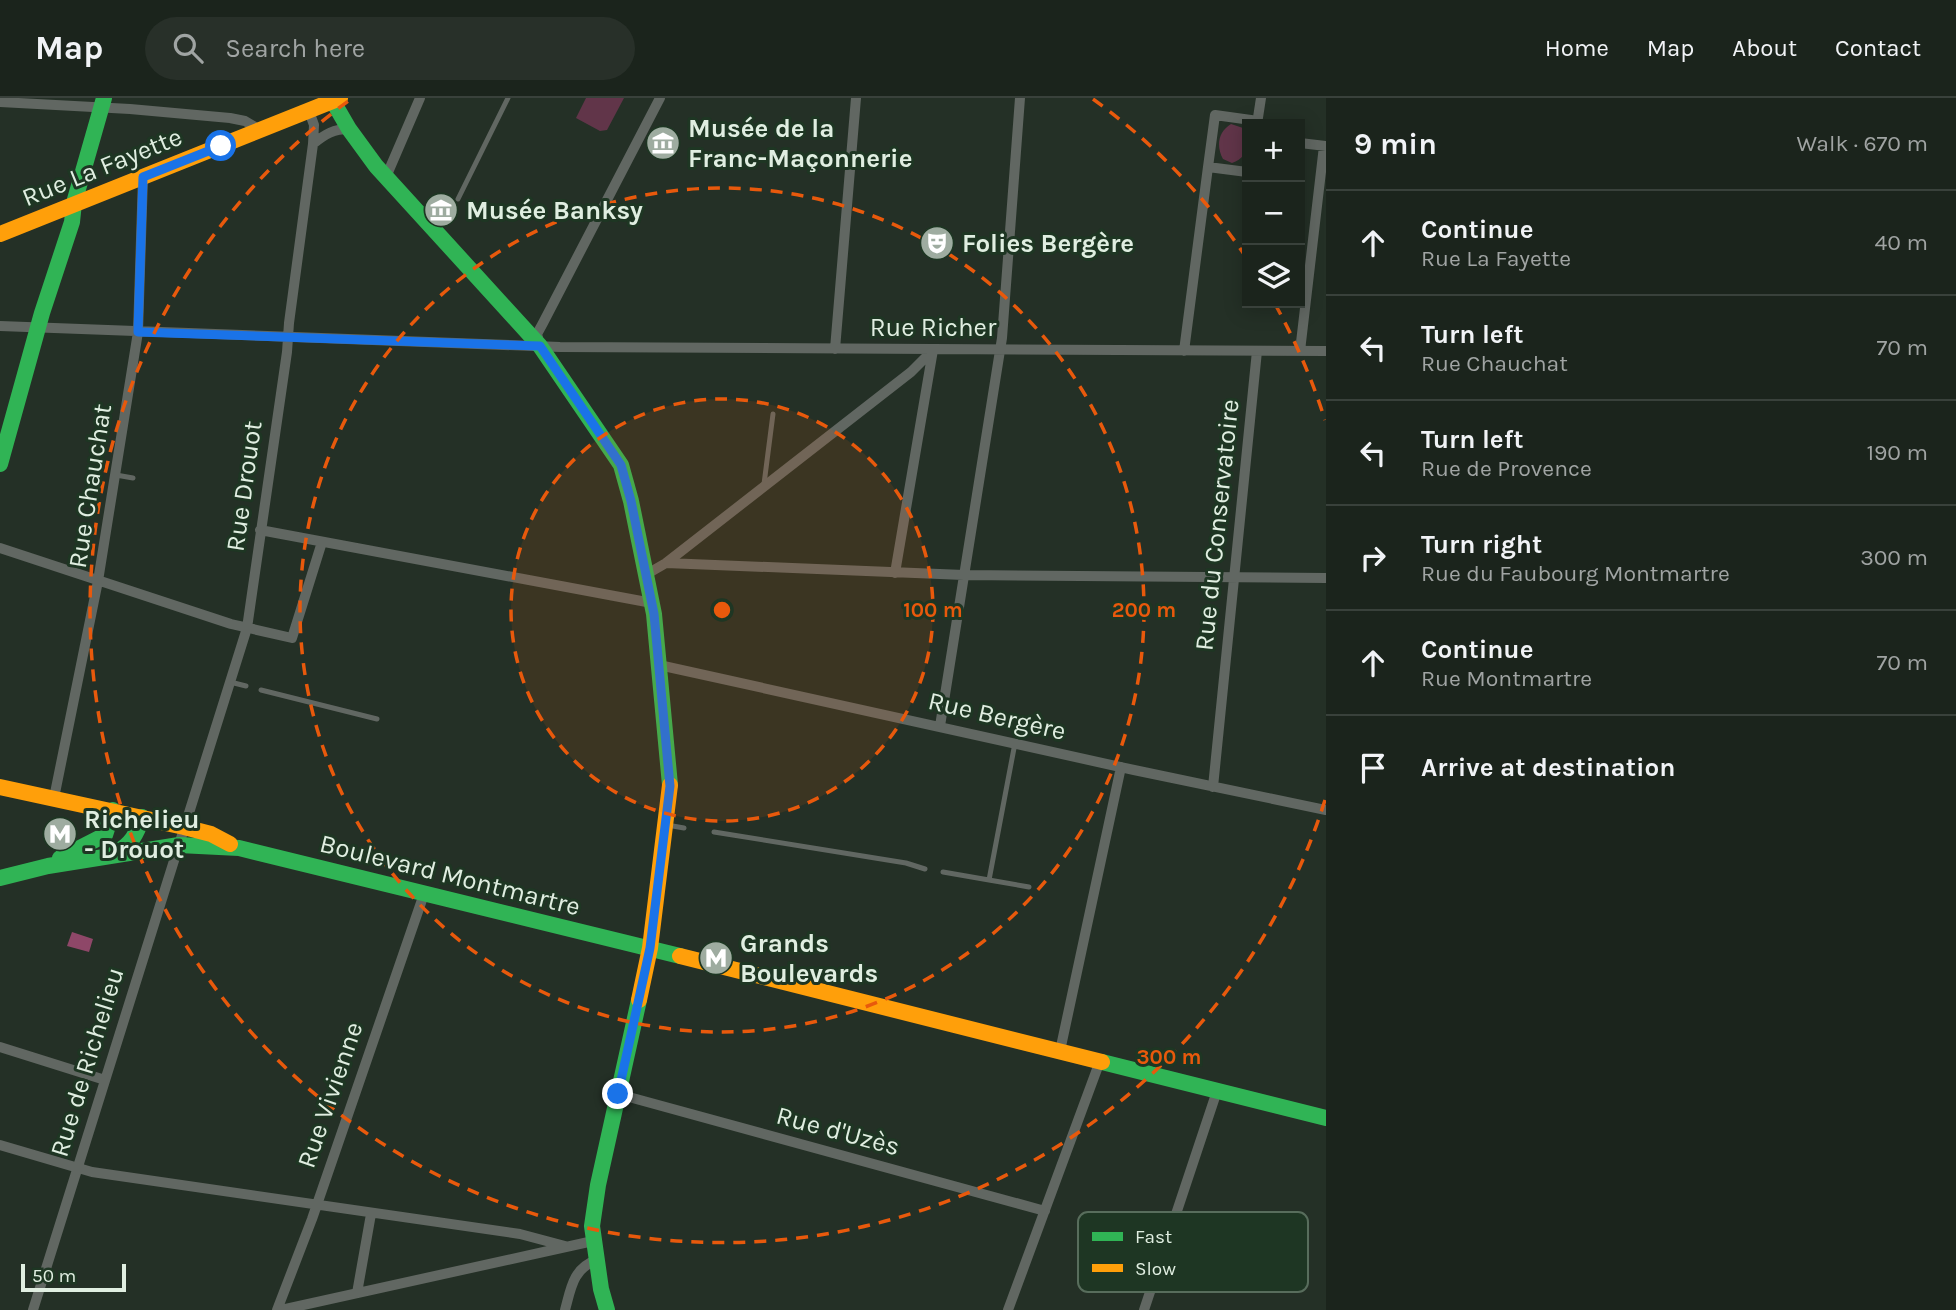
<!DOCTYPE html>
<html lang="en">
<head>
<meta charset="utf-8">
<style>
  :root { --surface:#1b241c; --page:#283029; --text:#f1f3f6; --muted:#a0a4a3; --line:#39413b }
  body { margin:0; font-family:Karla,sans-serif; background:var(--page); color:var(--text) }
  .controls { position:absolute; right:21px; top:21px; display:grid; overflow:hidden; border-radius:0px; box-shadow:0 4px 18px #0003 }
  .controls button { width:63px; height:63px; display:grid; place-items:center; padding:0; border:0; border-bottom:2px solid var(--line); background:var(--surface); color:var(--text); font:35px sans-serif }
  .scale { position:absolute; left:21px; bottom:18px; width:105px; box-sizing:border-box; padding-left:7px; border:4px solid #e0eee1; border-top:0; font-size:19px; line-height:24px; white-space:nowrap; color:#e0eee1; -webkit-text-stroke:5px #1e3623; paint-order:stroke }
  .stop { position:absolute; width:21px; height:21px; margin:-16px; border:5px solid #1a73e8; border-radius:50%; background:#fff }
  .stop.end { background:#1a73e8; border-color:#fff; box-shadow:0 2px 7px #0008 }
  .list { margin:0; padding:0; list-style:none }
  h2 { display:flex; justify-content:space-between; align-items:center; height:91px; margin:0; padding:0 28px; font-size:30px }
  h2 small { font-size:23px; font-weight:400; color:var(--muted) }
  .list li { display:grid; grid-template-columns:46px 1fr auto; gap:21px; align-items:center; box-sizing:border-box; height:105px; padding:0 28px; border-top:2px solid var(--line) }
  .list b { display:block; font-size:26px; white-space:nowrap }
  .list p { margin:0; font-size:23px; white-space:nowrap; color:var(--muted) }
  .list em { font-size:23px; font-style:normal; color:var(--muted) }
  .icon { flex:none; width:38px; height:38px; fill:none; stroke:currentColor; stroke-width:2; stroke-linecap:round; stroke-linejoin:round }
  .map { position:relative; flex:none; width:1326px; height:1212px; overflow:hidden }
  header { display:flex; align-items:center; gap:42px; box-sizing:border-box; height:98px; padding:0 35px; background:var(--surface); border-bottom:2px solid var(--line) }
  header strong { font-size:33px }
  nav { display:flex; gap:38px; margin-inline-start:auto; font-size:24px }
  .search { width:490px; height:63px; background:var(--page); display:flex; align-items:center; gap:18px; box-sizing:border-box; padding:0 24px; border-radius:38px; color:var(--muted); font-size:26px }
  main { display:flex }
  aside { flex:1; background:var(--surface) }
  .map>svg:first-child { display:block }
  .green { fill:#613549 }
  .water { fill:#8e4768 }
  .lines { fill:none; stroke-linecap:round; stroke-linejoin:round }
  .lane { stroke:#616762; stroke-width:5 }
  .street { stroke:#616762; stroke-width:10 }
  .fast { stroke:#30b455; stroke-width:16 }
  .slow { stroke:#ff9f0a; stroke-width:16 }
  .route { stroke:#1a73e8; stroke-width:9 }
  .ring { fill:none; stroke:#e8590c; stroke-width:3.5; stroke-dasharray:12 9 }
  .labels { text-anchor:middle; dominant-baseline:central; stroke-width:6; stroke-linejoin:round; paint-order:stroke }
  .poi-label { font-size:26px; font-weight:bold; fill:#e0eee1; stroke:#1e3623; text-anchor:start }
  .street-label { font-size:26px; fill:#e0eee1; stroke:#1e3623 }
  .key { fill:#1e3623; stroke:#586d5c; stroke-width:2 }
  .key-label { font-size:19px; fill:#e0eee1 }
  .centre { fill:#e8590c; stroke:#1e3623; stroke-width:3.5 }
  .ring-label { font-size:21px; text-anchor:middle; font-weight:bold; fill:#e8590c; stroke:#1e3623; stroke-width:6; stroke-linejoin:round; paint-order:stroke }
</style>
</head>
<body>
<header>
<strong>Map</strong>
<div class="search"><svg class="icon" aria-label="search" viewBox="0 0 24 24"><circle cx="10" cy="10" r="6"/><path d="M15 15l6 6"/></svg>Search here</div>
<nav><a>Home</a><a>Map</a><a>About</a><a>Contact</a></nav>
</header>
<main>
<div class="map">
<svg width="1326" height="1212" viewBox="0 0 1326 1212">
  <rect width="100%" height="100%" fill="#243026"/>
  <!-- green -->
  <path class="green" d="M586,0H624L607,32L600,33L576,20Z
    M1231,26L1243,30C1251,43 1248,60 1232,65L1223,61C1216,48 1218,34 1231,26Z"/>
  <!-- water -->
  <path class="water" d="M72,834L93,841L89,854L67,848Z"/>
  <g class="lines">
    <!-- lane -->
    <path class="lane" d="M458,101L508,0
      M116,377L133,380
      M764,386L773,316
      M230,584L246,588
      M261,592L377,621
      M667,727L684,730
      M714,734L906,765L925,771
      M943,774L989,782L1015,645
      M989,782L1029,789"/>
    <!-- street -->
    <path class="street" d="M0,4L130,11L230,20L245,23L260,32
      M1257,26L1261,0
      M1300,45L1326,48
      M313,46C325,36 334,31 349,31
      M1208,69L1215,17L1258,23
      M386,79L420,0
      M0,228L560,249L1326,253
      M540,247L537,236L543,225L660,0
      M835,251L856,0
      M1184,253L1208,69L1247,74
      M1300,253L1324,48
      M260,432L652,505
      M0,450L231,526L292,540L322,444
      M666,465L964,477L1326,480
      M895,475L933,252
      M647,476L666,465L911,274L933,252
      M659,567L1134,672L1326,712
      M940,628L1002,240L1020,0
      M1213,689L1257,253
      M54,700L98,483L138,234L143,79
      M0,949L105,982
      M1060,953L1121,669
      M618,996L1045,1113
      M0,1047L92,1074L520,1136L565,1148
      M357,1195L371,1116
      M33,1212L247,530L287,254L289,225L313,46L314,27L309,13
      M277,1212L312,1121L424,796
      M281,1212L593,1143
      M565,1212C571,1190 573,1171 596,1162
      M1008,1212L1100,963
      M1144,1212L1217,993"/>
    <!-- fast -->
    <path class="fast" d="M331,0L349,31L376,68L540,248L621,367L631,403L654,516L670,687
      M0,366L42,215L72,124L74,105L104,0
      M115,755C131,747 137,736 142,719
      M60,760L105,737L113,712
      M0,780L48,768L179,747L239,750L680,858
      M1102,964L1326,1020
      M607,1212L601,1191L592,1128L598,1087L639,902"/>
    <!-- slow -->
    <path class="slow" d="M0,136L340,0
      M0,689L184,729L211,736L230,746
      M680,858L1102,964
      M639,902L650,850L670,687"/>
  </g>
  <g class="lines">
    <!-- route -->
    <path class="route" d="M221,48L143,79L138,234L540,248L621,367L631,403L654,516L670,688L650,850L618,996"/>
  </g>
  <!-- distance rings -->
  <circle cx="722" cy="512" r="211" fill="#e8590c" fill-opacity=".12"/>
  <g class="ring">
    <circle cx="722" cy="512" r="211"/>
    <circle cx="722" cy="512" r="422"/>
    <path d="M1325 702A632 632 0 1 1 351 1M1093 1A632 632 0 0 1 1246 159M1275 206A632 632 0 0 1 1325 322"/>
  </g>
  <!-- icons -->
  <defs>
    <g id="museum-disc" transform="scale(1.75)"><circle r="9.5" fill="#9eaca0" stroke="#1e3623"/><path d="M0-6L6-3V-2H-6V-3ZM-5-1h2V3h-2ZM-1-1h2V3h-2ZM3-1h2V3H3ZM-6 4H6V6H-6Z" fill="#fff"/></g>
    <g id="theatre-disc" transform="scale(1.75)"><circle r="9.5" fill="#9eaca0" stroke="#1e3623"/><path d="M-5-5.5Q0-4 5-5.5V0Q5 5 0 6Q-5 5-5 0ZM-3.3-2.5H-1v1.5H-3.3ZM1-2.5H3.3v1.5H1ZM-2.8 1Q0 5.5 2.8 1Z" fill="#fff"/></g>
    <g id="metro-disc" transform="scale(1.75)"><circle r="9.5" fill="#9eaca0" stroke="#1e3623"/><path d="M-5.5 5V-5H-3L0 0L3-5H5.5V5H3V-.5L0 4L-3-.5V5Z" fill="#fff"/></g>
  </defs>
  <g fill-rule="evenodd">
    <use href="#museum-disc" x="663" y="45"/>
    <use href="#museum-disc" x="441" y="112"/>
    <use href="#theatre-disc" x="937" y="145"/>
    <use href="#metro-disc" x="60" y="736"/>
    <use href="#metro-disc" x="716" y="860"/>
  </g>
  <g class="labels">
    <!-- poi labels -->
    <g class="poi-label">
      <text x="688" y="30">Musée de la<tspan x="688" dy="30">Franc-Maçonnerie</tspan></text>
      <text x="466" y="112">Musée Banksy</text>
      <text x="962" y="145">Folies Bergère</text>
      <text x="84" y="721">Richelieu<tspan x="84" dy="30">- Drouot</tspan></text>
      <text x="740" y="845">Grands<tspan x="740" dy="30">Boulevards</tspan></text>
    </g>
    <!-- street labels -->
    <g class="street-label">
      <text transform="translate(102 69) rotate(-22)">Rue La Fayette</text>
      <text x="933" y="229">Rue Richer</text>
      <text transform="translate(90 388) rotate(-81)">Rue Chauchat</text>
      <text transform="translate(244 388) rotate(-82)">Rue Drouot</text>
      <text transform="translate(1217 427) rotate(-84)">Rue du Conservatoire</text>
      <text transform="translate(997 618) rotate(13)">Rue Bergère</text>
      <text transform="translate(450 777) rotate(14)">Boulevard Montmartre</text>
      <text transform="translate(87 964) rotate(-73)">Rue de Richelieu</text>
      <text transform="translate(330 997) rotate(-71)">Rue Vivienne</text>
      <text transform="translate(838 1033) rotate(15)">Rue d'Uzès</text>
    </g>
  </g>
  <!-- legend -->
  <rect x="1078" y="1114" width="230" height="80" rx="10" class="key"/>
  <rect x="1092" y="1134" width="31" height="9" fill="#30b455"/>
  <rect x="1092" y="1166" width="31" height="8" fill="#ff9f0a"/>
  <g class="key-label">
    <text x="1135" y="1145">Fast</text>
    <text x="1135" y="1177">Slow</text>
  </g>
  <circle cx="722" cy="512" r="10" class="centre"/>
  <g class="ring-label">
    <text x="933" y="519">100 m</text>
    <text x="1144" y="519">200 m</text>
    <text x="1169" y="966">300 m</text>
  </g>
</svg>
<div class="controls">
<button>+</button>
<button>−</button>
<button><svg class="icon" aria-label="layers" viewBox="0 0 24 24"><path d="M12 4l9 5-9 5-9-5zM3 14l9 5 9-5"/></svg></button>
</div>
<div class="scale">50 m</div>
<div class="stop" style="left:221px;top:48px"></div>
<div class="stop end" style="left:618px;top:996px"></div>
</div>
<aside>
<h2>9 min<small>Walk · 670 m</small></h2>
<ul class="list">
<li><svg class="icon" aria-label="ahead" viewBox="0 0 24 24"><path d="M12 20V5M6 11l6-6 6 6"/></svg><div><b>Continue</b><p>Rue La Fayette</p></div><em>40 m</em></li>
<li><svg class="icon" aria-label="left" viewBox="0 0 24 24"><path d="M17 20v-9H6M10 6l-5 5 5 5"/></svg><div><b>Turn left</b><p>Rue Chauchat</p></div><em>70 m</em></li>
<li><svg class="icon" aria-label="left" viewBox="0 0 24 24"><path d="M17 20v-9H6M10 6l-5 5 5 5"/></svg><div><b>Turn left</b><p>Rue de Provence</p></div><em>190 m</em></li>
<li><svg class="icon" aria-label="right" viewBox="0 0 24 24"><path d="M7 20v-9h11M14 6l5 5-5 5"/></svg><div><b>Turn right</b><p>Rue du Faubourg Montmartre</p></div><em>300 m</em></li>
<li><svg class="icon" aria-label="ahead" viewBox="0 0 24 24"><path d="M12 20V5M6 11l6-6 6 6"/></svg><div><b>Continue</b><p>Rue Montmartre</p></div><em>70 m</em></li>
<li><svg class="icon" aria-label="arrive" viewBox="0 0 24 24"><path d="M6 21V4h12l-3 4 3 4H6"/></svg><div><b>Arrive at destination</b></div></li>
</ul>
</aside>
</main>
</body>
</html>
